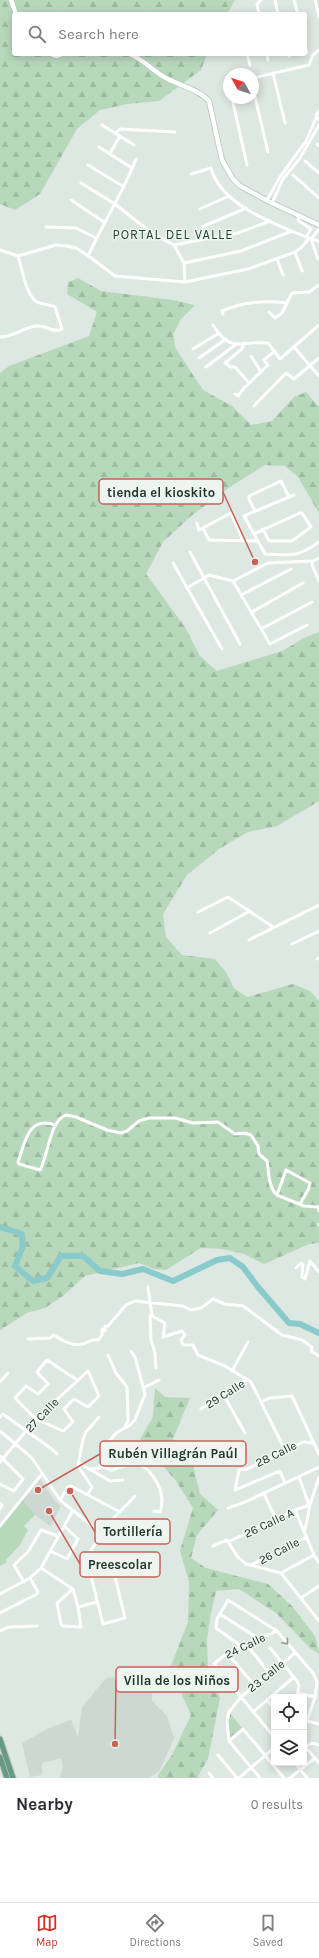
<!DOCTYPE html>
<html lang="en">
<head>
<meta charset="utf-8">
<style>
  :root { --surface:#fff; --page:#f7f7f7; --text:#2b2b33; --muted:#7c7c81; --line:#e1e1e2; --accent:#d93025 }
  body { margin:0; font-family:Karla,sans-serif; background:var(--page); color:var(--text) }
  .controls { position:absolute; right:12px; bottom:12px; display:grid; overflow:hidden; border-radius:4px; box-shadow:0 2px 10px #0003 }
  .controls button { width:36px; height:36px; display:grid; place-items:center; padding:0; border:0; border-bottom:1px solid var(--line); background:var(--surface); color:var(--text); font:20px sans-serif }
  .compass { position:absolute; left:223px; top:68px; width:36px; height:36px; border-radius:50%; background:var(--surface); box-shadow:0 2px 10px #0003; rotate:309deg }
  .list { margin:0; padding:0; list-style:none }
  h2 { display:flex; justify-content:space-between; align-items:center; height:52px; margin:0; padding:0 16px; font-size:17px }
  h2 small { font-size:13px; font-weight:400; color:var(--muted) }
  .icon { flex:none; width:22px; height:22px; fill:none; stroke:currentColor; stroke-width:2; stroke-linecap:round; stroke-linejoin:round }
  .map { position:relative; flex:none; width:319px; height:1778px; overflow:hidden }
  .search { position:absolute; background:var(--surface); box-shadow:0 2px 10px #0003; left:12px; right:12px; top:12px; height:44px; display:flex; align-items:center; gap:10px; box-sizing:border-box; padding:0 14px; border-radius:4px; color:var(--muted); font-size:15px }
  .sheet { height:124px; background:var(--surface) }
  nav { display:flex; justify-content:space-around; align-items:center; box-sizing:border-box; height:56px; border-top:1px solid var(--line); background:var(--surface); font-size:11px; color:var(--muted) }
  nav a { display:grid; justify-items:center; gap:2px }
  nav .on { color:var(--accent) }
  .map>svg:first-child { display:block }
  .built { fill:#ccd8d1 }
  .green { fill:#b8d8bc }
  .forest { fill:url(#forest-firs) }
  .park { fill:url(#park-tufts) }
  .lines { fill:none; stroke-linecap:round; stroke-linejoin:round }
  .river { stroke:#89caca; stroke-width:6 }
  .secondary-casing { stroke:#b2c7bc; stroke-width:6 }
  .primary-casing { stroke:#bcc3c0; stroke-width:7 }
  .minor { stroke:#fff; stroke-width:3 }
  .secondary { stroke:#fff; stroke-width:4.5 }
  .primary { stroke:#669a85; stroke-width:5 }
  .oneway { stroke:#909a96 }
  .labels { text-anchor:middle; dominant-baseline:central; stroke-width:3; stroke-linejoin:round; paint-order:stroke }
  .street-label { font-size:12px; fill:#21362d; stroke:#eef5f0 }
  .neighbourhood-label { font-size:13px; letter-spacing:1px; fill:#1f4636; stroke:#eef5f0 }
  .leader { fill:none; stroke:#c86257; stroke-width:1.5 }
  .callout-dot { fill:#c86257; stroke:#eef5f0; stroke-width:1.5 }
  .callout { fill:#eef5f0; stroke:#c86257; stroke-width:1.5 }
  .callout-label { font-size:13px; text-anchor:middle; font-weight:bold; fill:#21362d }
</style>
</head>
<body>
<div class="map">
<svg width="319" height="1778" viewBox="0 0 319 1778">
  <defs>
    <pattern id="forest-firs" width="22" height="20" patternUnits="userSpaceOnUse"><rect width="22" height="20" fill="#b8d8bc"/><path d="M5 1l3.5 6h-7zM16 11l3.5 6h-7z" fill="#9ebaa2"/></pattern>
    <pattern id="park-tufts" width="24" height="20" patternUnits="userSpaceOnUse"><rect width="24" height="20" fill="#b8d8bc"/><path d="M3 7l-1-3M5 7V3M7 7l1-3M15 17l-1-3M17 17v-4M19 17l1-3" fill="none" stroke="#9ebaa2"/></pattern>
  </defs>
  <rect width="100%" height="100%" fill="#dee8e2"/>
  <!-- built -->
  <path class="built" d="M39,1477L54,1500L61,1506L50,1526L35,1515L21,1498Z
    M152,1673V1701L167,1716L174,1738L160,1770L149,1778H60L63,1766L61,1758L42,1763V1775L30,1777L22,1743L49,1728L71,1720L78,1737L82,1707L106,1678Z"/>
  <!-- green -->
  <path class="green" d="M21,1498L35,1515L24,1526L28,1530L20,1545L6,1560V1563L0,1566V1524Z"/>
  <!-- forest -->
  <path class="forest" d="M0,0H235L227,14H14V54H207L201,70L159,101L128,104L100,110L77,129L40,194L15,210L0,204Z
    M78,278L101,291L173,300L195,305L181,319L173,335L176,349L203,390L232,406L251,425L272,421L294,397L306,392L319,407V513L298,477L285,466L265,465L233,485L191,516L163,542L146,574L185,627L200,656L217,671L282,651L306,637L319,632V801L277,826L248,832L219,849L187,875L163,914L166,937L182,955L215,959L226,972L234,988L247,997L293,984L310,991L319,1001V1243L309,1244L264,1264L244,1254L222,1249L201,1248L166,1270L154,1269L139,1263L85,1276L63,1296L45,1308L27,1313L0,1330V373L9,366L89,336L97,312L67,294L68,282Z
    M155,1388L165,1397L190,1398L173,1439L193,1465L200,1494L218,1510L197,1535L191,1558L206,1568L268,1584L292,1606L315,1636L319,1652V1654L310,1648L276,1613L239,1589L216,1591L210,1618L207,1640L208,1668L220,1698L208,1759L198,1776L199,1778H158V1775L172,1755L191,1715L170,1668L188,1622L189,1582L180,1551L193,1508L176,1481L140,1439L153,1417Z"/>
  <!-- park -->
  <path class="park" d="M229,1712L243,1729L229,1741L227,1730Z"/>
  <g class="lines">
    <!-- river -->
    <path class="river" d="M0,1227L22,1234L23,1246L15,1266L33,1281L47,1278L61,1256H83L100,1271L122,1274L143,1269L173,1281L217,1260L230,1258L243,1267L258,1287L289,1323L300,1324L319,1333"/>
    <!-- secondary casing -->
    <g class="secondary-casing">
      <path id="secondary" d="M11,0L16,14
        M51,54L56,56L62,54
        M130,54C144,60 152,70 164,77C178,85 198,89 209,101L222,160L233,179L240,186L272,203L319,225"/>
    </g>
    <!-- primary casing -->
    <g class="primary-casing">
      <path id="primary" d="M0,1739L13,1778
        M0,1757L7,1778"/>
    </g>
    <!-- minor -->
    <path class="minor" d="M275,0L278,14
      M294,0L298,14
      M315,0L319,17
      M259,14L257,4L261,0
      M305,43L307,52
      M247,54L250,65
      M267,54L268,60
      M289,54V56
      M273,73L285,123
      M253,78L309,65L313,55L319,50
      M229,84V87
      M253,88L268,152
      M232,98L247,165
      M319,111L316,115L319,120
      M102,125L134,145
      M116,133L120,129L175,132
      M317,144L319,146
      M99,147L132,168
      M110,153L120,136
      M305,161L319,173
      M88,165L124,187
      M191,174L211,168C221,206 277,225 311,239L318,259
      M293,175L319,198
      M81,183L115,204L153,234L174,245L184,263L185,282
      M71,200L104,222
      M267,200L280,177L306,141L316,118
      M272,203L283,179L300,158L319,125
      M200,209L229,196
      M298,216L299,221L311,229L306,237
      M46,227L76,228L96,238
      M202,227L246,208
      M311,238L319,242
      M311,239L319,229
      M174,245L238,233L270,221
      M0,250L18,256L56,245L67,246L76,248L87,255L115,276L185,282L248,269L295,252L302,247L309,238
      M295,252L302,271
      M88,256C103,223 123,193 136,159
      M277,259L283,275
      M184,263L241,251L292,231
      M269,312L275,318L282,313L292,293L309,292L319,285
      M223,314L222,311C243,302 264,300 287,303
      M213,325C232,355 240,340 268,343L280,359L319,325
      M0,337C14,337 24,327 37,326C45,325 55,334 62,329L55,307C49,304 43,305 37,302C26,296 22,268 18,256
      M244,343L242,349L225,363L231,367H235L249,383
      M294,347L319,376
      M193,349L219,333
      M251,356L261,372
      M199,358L226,339
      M206,367L235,345
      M235,394L238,396L244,388L268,365L264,360L275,351
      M254,406L286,373L294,379L319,358
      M294,495L244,516L265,554C291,555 297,558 319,542
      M255,511L249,499V496L281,481L289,497
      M197,523L199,530L231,513L243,541
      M203,528L209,540L257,541
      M254,534L300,513H302L311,527L292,541H269L263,529
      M190,552L240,644
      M313,561L312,565L319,581
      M173,563L222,649
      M233,581L270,644L307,625
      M187,588L209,575L233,581L268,563L313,561L319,558
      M241,595L291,569
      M252,612L303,583
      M261,629L312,602
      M198,912L228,897L273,927
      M210,933L250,911
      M249,940L319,905
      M292,944L319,931
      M317,959L319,958
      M55,1125C28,1115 25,1143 18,1162L19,1164L40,1170C48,1156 50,1120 66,1115L76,1117L107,1130L121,1133L127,1131L139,1121L149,1118H175L193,1123L218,1122L235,1134L244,1133L251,1135L258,1146L259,1154L267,1161C269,1172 268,1187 277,1195
      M277,1195L286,1170L310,1183L309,1188L300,1204
      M277,1195L304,1206L318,1207L319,1211
      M319,1224V1225
      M296,1268L301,1263L303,1264L302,1277L305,1279L310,1261L319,1272
      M148,1287L152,1316H150L151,1340L155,1353L156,1368
      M152,1316L165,1323L163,1337L182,1331L185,1335L181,1340L183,1345H193L198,1355L225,1366L251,1382L285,1450
      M28,1339L50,1338L54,1335C62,1340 72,1347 83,1344C89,1342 91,1339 98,1340L102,1335V1329L105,1331V1326H108L126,1305L135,1301L183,1306L191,1310L201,1308L213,1299L225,1304L243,1306L282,1335L302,1340L312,1347L311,1351L319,1356
      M108,1355L116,1373L127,1387L128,1421L125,1427
      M232,1371L248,1342
      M0,1382L8,1373
      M143,1388L159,1380
      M223,1394L245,1433
      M261,1402L270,1398L292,1396L319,1454
      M201,1409L237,1384L248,1380
      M0,1417L3,1414L53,1450L57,1454
      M0,1431L32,1458L60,1500L101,1533
      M0,1456L23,1479L14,1491L0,1484
      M0,1462L36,1419L88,1371L99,1396L88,1407L74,1399L64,1409L73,1422L63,1431L36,1419L15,1398L26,1386L38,1394L48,1384L37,1372L47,1360L77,1380
      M79,1463L110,1481L123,1480
      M100,1466L112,1470L137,1462C153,1471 167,1492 160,1512L154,1511
      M91,1469L99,1468L101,1464V1456L104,1448L116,1433L130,1425L135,1420L145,1394L135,1357L131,1351
      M299,1477L309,1505
      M285,1483L280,1471L235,1490L239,1470L247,1469L303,1442L314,1443
      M88,1494L92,1487L78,1466L83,1439L86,1432L99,1417
      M264,1494L276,1519
      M60,1500L68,1487L71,1486L120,1512
      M0,1503L2,1505L0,1509
      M228,1508L245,1502L319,1467
      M295,1510L314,1555L319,1563
      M0,1526L42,1474
      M305,1530L310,1505L319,1477
      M228,1542L295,1510L310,1505
      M213,1546L227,1540L237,1556L246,1564L281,1573L319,1621
      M52,1552L67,1559L78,1539L64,1526
      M86,1563L90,1552L106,1526L135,1496
      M108,1565L113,1568L125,1618L103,1624L91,1576Z
      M251,1565L307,1537
      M41,1568L73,1589L78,1607L81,1627L63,1626L61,1624L57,1603L73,1589
      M281,1573L314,1555
      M24,1582L14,1565L28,1552L41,1530L58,1536
      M0,1594L30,1578L41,1568L73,1510
      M301,1598L319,1586
      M78,1607L97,1602
      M0,1613L37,1594L38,1592L30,1578
      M220,1614L259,1639
      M0,1631L9,1627L37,1626
      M246,1644L270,1674
      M241,1646L216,1628L217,1619L228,1600L277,1631L313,1673L317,1682
      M270,1648L297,1681L299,1686L297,1697
      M227,1653L255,1686
      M298,1693L315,1697
      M267,1700L274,1709
      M253,1712L294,1677
      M307,1721L319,1724
      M304,1724L307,1721L315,1697L317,1682
      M274,1737L214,1664L227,1653L277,1631
      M229,1741L243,1729L284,1778
      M304,1745L319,1763
      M305,1747L312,1743L319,1745
      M218,1755L237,1778
      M295,1763L307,1778
      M209,1773L213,1778
      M239,1778L274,1748
      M260,1778L229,1741L227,1721L229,1712L241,1697L295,1653
      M290,1778L315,1758"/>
    <!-- secondary -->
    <use href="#secondary" class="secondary"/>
    <!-- primary -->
    <use href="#primary" class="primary"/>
  </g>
  <!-- one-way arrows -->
  <defs><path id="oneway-chevron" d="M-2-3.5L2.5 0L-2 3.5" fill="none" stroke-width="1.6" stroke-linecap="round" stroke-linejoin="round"/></defs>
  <use class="oneway" href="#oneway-chevron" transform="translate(286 1642) rotate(49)"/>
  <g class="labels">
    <!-- street labels -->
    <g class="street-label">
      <text transform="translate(225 1394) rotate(-32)">29 Calle</text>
      <text transform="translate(42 1415) rotate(-46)">27 Calle</text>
      <text transform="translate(276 1454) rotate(-26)">28 Calle</text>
      <text transform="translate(269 1523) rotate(-25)">26 Calle A</text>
      <text transform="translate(279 1551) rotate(-27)">26 Calle</text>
      <text transform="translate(245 1646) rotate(-26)">24 Calle</text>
      <text transform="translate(266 1676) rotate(-39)">23 Calle</text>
    </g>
    <!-- neighbourhood labels -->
    <g class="neighbourhood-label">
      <text x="173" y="234">PORTAL DEL VALLE</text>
    </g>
  </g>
  <!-- callouts -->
  <path class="leader" d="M255 562L223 492M38 1490L100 1454M70 1491L95 1532M49 1511L80 1564M115 1744L116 1680"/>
  <g class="callout-dot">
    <circle cx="255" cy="562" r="4"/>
    <circle cx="38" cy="1490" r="4"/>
    <circle cx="70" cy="1491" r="4"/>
    <circle cx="49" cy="1511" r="4"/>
    <circle cx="115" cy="1744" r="4"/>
  </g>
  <g class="callout">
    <rect x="99" y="479" width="124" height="25" rx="4"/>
    <rect x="100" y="1441" width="146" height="25" rx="4"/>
    <rect x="95" y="1519" width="75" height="25" rx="4"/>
    <rect x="80" y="1552" width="80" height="25" rx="4"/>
    <rect x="116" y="1667" width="122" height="25" rx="4"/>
  </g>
  <g class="callout-label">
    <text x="161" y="497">tienda el kioskito</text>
    <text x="173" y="1458">Rubén Villagrán Paúl</text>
    <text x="133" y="1536">Tortillería</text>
    <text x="120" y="1569">Preescolar</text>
    <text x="177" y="1685">Villa de los Niños</text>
  </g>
</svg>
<div class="controls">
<button><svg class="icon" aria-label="locate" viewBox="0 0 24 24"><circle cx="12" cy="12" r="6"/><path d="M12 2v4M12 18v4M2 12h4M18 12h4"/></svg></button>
<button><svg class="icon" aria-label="layers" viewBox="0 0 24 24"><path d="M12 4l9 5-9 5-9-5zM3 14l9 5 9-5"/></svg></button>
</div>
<svg class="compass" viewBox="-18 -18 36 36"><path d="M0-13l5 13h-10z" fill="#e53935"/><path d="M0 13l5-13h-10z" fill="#7c7c81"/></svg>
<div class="search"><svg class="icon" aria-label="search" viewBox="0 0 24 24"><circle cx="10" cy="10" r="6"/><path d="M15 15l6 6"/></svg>Search here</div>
</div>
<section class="sheet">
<h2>Nearby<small>0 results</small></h2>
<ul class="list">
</ul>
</section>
<nav>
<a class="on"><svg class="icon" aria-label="map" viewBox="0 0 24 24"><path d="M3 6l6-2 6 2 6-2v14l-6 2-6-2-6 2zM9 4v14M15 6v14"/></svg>Map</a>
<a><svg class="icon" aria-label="directions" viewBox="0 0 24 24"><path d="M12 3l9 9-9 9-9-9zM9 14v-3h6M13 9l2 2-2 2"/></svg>Directions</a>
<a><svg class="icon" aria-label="saved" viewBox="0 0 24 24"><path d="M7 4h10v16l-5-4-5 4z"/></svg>Saved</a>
</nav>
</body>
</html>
